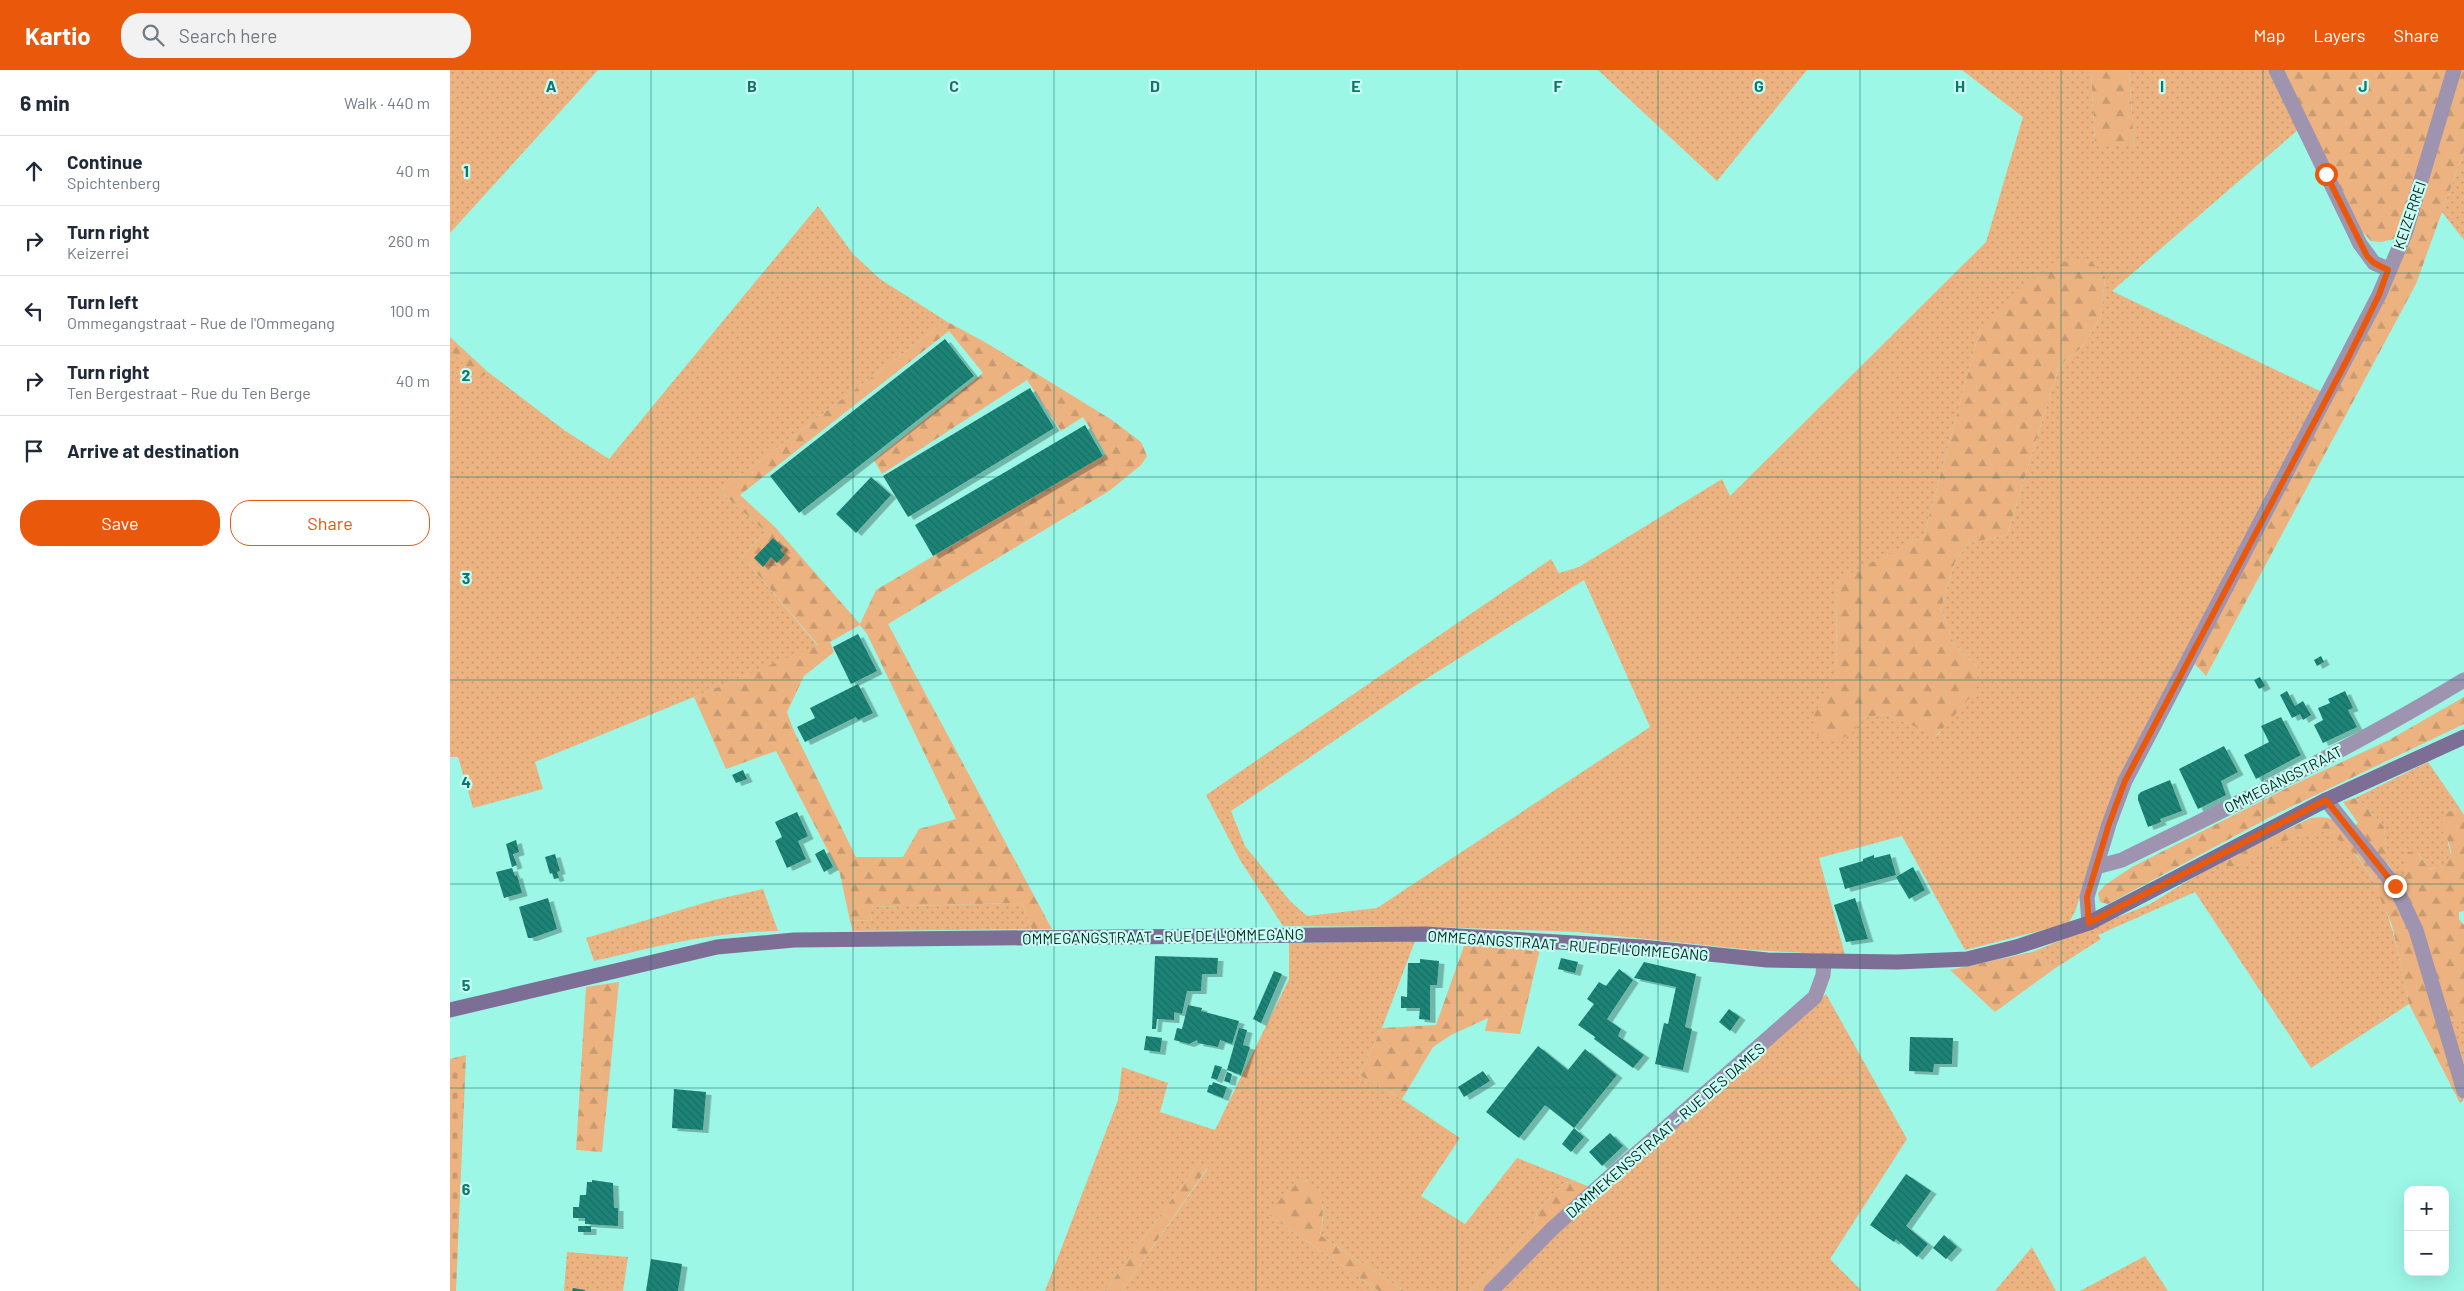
<!DOCTYPE html>
<html lang="en">
<head>
<meta charset="utf-8">
<style>
  :root { --surface:#fff; --page:#f2f2f3; --text:#1f2937; --muted:#747a83; --line:#e0e1e3; --accent:#ea580c }
  body { margin:0; font-family:Barlow,sans-serif; background:var(--page); color:var(--text) }
  .controls { position:absolute; right:15px; bottom:15px; display:grid; overflow:hidden; border-radius:10px; box-shadow:0 5px 20px #0002 }
  .controls button { width:45px; height:45px; display:grid; place-items:center; padding:0; border:0; border-bottom:1px solid var(--line); background:var(--surface); color:var(--text); font:25px sans-serif }
  .stop { position:absolute; width:15px; height:15px; margin:-11px; border:4px solid #ea580c; border-radius:50%; background:#fff }
  .stop.end { background:#ea580c; border-color:#fff; box-shadow:0 1px 5px #0008 }
  .list { margin:0; padding:0; list-style:none }
  h2 { display:flex; justify-content:space-between; align-items:center; height:65px; margin:0; padding:0 20px; font-size:21px }
  h2 small { font-size:16px; font-weight:400; color:var(--muted) }
  .list li { display:grid; grid-template-columns:32px 1fr auto; gap:15px; align-items:center; box-sizing:border-box; height:70px; padding:0 20px; border-top:1px solid var(--line) }
  .list b { display:block; font-size:19px; white-space:nowrap }
  .list p { margin:0; font-size:16px; white-space:nowrap; color:var(--muted) }
  .list em { font-size:16px; font-style:normal; color:var(--muted) }
  .actions { display:flex; gap:10px; padding:15px 20px }
  .actions a { flex:1; padding:11px 0; border:1px solid var(--accent); border-radius:20px; text-align:center; font-size:18px; color:var(--accent) }
  .actions .main { background:var(--accent); color:#fff }
  .icon { flex:none; width:28px; height:28px; fill:none; stroke:currentColor; stroke-width:2; stroke-linecap:round; stroke-linejoin:round }
  .map { position:relative; flex:none; width:2014px; height:1221px; overflow:hidden }
  header { display:flex; align-items:center; gap:30px; box-sizing:border-box; height:70px; padding:0 25px; background:var(--accent); color:#fff }
  header strong { font-size:24px }
  nav { display:flex; gap:28px; margin-inline-start:auto; font-size:18px }
  .search { width:350px; height:45px; background:var(--page); display:flex; align-items:center; gap:12px; box-sizing:border-box; padding:0 18px; border-radius:20px; color:var(--muted); font-size:19px }
  main { display:flex }
  aside { flex:1; background:var(--surface) }
  .map>svg:first-child { display:block }
  .grass { fill:url(#grass-dots); fill-rule:evenodd }
  .forest { fill:url(#forest-firs); fill-rule:evenodd }
  .cemetery { fill:url(#cemetery-stones) }
  .building { fill:url(#building-back-hatch); filter:url(#shadow) }
  .lines { fill:none; stroke-linecap:round; stroke-linejoin:round }
  .street { stroke:#9e94b0; stroke-width:15 }
  .secondary { stroke:#7d6e96; stroke-width:15 }
  .route { stroke:#ea580c; stroke-width:6 }
  .grid { fill:none; stroke:#0f766e; stroke-width:1; stroke-opacity:0.55 }
  .labels { text-anchor:middle; dominant-baseline:central; stroke-width:4.5; stroke-linejoin:round; paint-order:stroke }
  .street-label { font-size:15px; fill:#04221d; stroke:#c9fdf3 }
  .grid-label { font-size:16px; text-anchor:middle; font-weight:bold; fill:#0f766e; stroke:#c9fdf3; stroke-width:4.5; stroke-linejoin:round; paint-order:stroke }
</style>
</head>
<body>
<header>
<strong>Kartio</strong>
<div class="search"><svg class="icon" aria-label="search" viewBox="0 0 24 24"><circle cx="10" cy="10" r="6"/><path d="M15 15l6 6"/></svg>Search here</div>
<nav><a>Map</a><a>Layers</a><a>Share</a></nav>
</header>
<main>
<aside>
<h2>6 min<small>Walk · 440 m</small></h2>
<ul class="list">
<li><svg class="icon" aria-label="ahead" viewBox="0 0 24 24"><path d="M12 20V5M6 11l6-6 6 6"/></svg><div><b>Continue</b><p>Spichtenberg</p></div><em>40 m</em></li>
<li><svg class="icon" aria-label="right" viewBox="0 0 24 24"><path d="M7 20v-9h11M14 6l5 5-5 5"/></svg><div><b>Turn right</b><p>Keizerrei</p></div><em>260 m</em></li>
<li><svg class="icon" aria-label="left" viewBox="0 0 24 24"><path d="M17 20v-9H6M10 6l-5 5 5 5"/></svg><div><b>Turn left</b><p>Ommegangstraat - Rue de l'Ommegang</p></div><em>100 m</em></li>
<li><svg class="icon" aria-label="right" viewBox="0 0 24 24"><path d="M7 20v-9h11M14 6l5 5-5 5"/></svg><div><b>Turn right</b><p>Ten Bergestraat - Rue du Ten Berge</p></div><em>40 m</em></li>
<li><svg class="icon" aria-label="arrive" viewBox="0 0 24 24"><path d="M6 21V4h12l-3 4 3 4H6"/></svg><div><b>Arrive at destination</b></div></li>
</ul>
<div class="actions"><a class="main">Save</a><a>Share</a></div>
</aside>
<div class="map">
<svg width="2014" height="1221" viewBox="0 0 2014 1221">
  <defs>
    <pattern id="grass-dots" width="8" height="8" patternUnits="userSpaceOnUse" patternTransform="scale(1.25)"><rect width="8" height="8" fill="#ecb381"/><path d="M2 2h.1M6 6h.1" fill="none" stroke="#c99a6f" stroke-width="1.8" stroke-linecap="round"/></pattern>
    <pattern id="forest-firs" width="22" height="20" patternUnits="userSpaceOnUse" patternTransform="scale(1.25)"><rect width="22" height="20" fill="#ecb381"/><path d="M5 1l3.5 6h-7zM16 11l3.5 6h-7z" fill="#c99a6f"/></pattern>
    <pattern id="cemetery-stones" width="16" height="16" patternUnits="userSpaceOnUse" patternTransform="scale(1.25)"><rect width="16" height="16" fill="#ecb381"/><path d="M2 7V4a2 2 0 0 1 4 0v3zM10 15v-3a2 2 0 0 1 4 0v3z" fill="#c99a6f"/></pattern>
    <pattern id="building-back-hatch" width="6" height="6" patternUnits="userSpaceOnUse" patternTransform="scale(1.25)"><rect width="6" height="6" fill="#1f8477"/><path d="M-1 5l2 2M0 0l6 6M5-1l2 2" fill="none" stroke="#196c61"/></pattern>
    <filter id="shadow"><feDropShadow dx="5.5" dy="3" stdDeviation="0" flood-color="#0004"/></filter>
  </defs>
  <rect width="100%" height="100%" fill="#9cf7e7"/>
  <!-- grass -->
  <path class="grass" d="M0,0H148L0,163Z
    M1148,0H1357L1267,111Z
    M1512,0H1641L1645,75H1684L1679,0H1821L1850,58L1662,221L1872,322L1659,735L1625,842L1619,852L1608,856L1515,880L1452,766L1369,788L1395,885L1302,880L1128,862L985,857L833,856L790,790L756,725L1101,489L1109,503L1129,497L1272,409L1280,426L1536,172L1573,47ZM1655,208L1651,247L1632,277L1609,296L1557,465L1519,473L1505,492L1491,538L1504,574L1529,599L1488,665L1433,644L1408,649L1378,622L1386,606L1387,512L1474,465L1530,259ZM1134,510L1200,657L927,838L857,846L840,831L795,776L781,741L960,619Z
    M2014,81V170L1992,142Z
    M368,136L403,184L430,209L496,251L270,421L316,462L292,486L368,576L85,692L93,719L23,738L8,687H0V280L29,308L38,302L114,360L159,389Z
    M1978,692L2009,737L1996,743L1997,768L2001,786L1993,796L1979,799L1968,783L1955,819L1938,794L1934,757L1916,736L1905,728Z
    M1860,762C1866,762 1873,761 1879,762C1886,764 1892,771 1897,776C1939,818 1947,879 1959,934L1861,998L1745,822L1648,865L1651,869L1604,899L1582,882L1700,834L1775,788L1788,796L1833,771Z
    M313,819L328,861C261,862 208,876 144,891L136,868L264,830Z
    M572,833L582,859L403,861L400,851L422,850L418,837Z
    M965,871L932,958L909,1005L952,1029L1010,1068L971,1126L1015,1154L1067,1088L1125,1111L1114,1113L1087,1141L1084,1157L1020,1221H954L870,1165C877,1138 873,1131 858,1110C839,1114 830,1129 820,1146L929,1221H672L758,1098L749,1092L655,1221H595L668,1030L672,997L718,1013L710,1042L765,1060L839,909V873Z
    M1376,924L1457,1069L1380,1189L1412,1221H1049L1122,1149Z
    M2014,946V994L1999,952Z
    M1582,1177L1606,1221H1545Z
    M117,1182L178,1187L173,1221H114Z
    M1695,1186L1718,1221H1630Z"/>
  <!-- forest -->
  <path class="forest" d="M1641,0H1679L1684,75H1645Z
    M1833,0H1999L1976,77L1944,169L1931,172L1921,171L1908,157Z
    M2009,0H2014V81L1966,214L1756,606L1743,592L1943,207Z
    M1639,189L1655,207L1651,247L1632,277L1609,296L1557,465L1519,473L1505,492L1491,538L1504,574L1529,599L1524,623L1487,665L1433,644L1408,649L1405,661L1386,672L1367,665L1364,645L1386,606L1387,511L1474,465L1530,259L1603,193Z
    M496,251L540,275L662,350L691,372L697,386L691,395L659,421L438,554L602,859H582L572,833L418,837L422,850L400,851L390,804L326,681L276,699L244,627L368,575L292,486L316,462L270,421ZM499,261L533,303L424,390L432,404L577,310L611,361L633,347L656,384L426,520L410,554L325,457L290,425ZM410,555L417,564L506,749L469,759L453,787H406L343,659L337,642L354,606L384,582L380,572Z
    M0,267L38,302L29,309L0,280Z
    M2014,627V654L1826,744L1658,834L1650,832L1648,823L1655,815L1682,797L1849,712L1939,670Z
    M1905,728L1916,736L1934,757L1938,794L1928,800L1950,833L2013,1030L2010,1033L1959,934L1942,855L1921,807L1908,787L1880,762C1831,760 1820,789 1779,798L1776,795L1775,788L1861,748C1881,745 1884,750 1899,761L1908,753L1893,732Z
    M2009,737L2014,745V841L2009,842V849L2014,855V946L1999,952L1955,819L1954,790L1958,782H1967L1979,799L1993,796L2001,786C2001,775 1997,767 1990,758L1996,743Z
    M1015,873L1090,879L1070,964L1035,961L1038,948L1001,965L983,977L952,1029L909,1005L932,958L986,955Z
    M1582,882L1604,899L1545,942L1500,900Z
    M169,912L152,1082L126,1080L136,917Z
    M749,1092L758,1097L672,1221H655Z
    M858,1110C875,1125 875,1144 870,1165L954,1221H929L820,1146C829,1129 839,1114 858,1110Z
    M1125,1111L1142,1118L1035,1221H1020L1084,1157L1087,1141L1114,1113Z"/>
  <!-- cemetery -->
  <path class="cemetery" d="M16,985L6,1221H0V989Z"/>
  <!-- building -->
  <path class="building" d="M495,269L524,306L349,443L320,406Z
    M580,318L604,358L458,447L433,406Z
    M635,355L653,386L483,486L465,455Z
    M421,407L441,425L406,463L386,444Z
    M323,468L333,477L330,480L335,485L327,493L321,487L313,497L304,488Z
    M408,564L427,601L401,614L383,577Z
    M1871,586L1874,592L1867,596L1864,590Z
    M1810,607L1815,616L1809,619L1804,610Z
    M408,614L423,643L408,650L406,647L355,672L347,657L365,648L360,638Z
    M1837,621L1845,636L1853,631L1861,645L1853,650L1850,644L1842,648L1830,625Z
    M1895,621L1903,638L1898,640L1907,657L1873,673L1864,655L1873,650L1868,638L1880,633L1878,629Z
    M1831,647L1851,685L1806,709L1794,685L1819,672L1811,656Z
    M1774,676L1788,702L1771,711L1776,725L1748,739L1729,699Z
    M293,700L297,709L286,713L282,705Z
    M1720,710L1732,741L1710,749L1711,752L1698,757L1688,730V725L1691,722Z
    M347,742L358,766L348,771L356,789L337,798L325,771L332,767L325,752Z
    M66,770L69,782L63,784L67,795L62,797L56,774Z
    M374,779L383,797L374,802L365,784Z
    M105,784L110,801L107,802L109,808L104,809L102,803L100,804L95,787Z
    M1440,784L1446,805L1395,819L1389,798L1413,791V789L1424,785V788Z
    M1463,797L1475,820L1459,829L1446,807Z
    M62,798L65,806L67,805L72,823L54,828L46,802Z
    M98,828L107,859L82,868H78L69,837Z
    M1405,828L1418,869L1396,872L1384,835Z
    M705,886L768,888L767,904H752L751,921H737L732,944L724,942V950L707,949L706,959H702Z
    M1111,888L1128,892L1125,903L1108,899Z
    M970,889L989,891L987,915H980V950L969,949L970,938H951V926L957,927L958,893H970Z
    M1194,892L1246,904L1235,957L1242,959L1233,1000L1205,994L1214,953L1218,954L1226,917L1184,908Z
    M1169,899L1183,910L1157,949L1171,959L1168,966L1194,985L1183,998L1144,969L1145,967L1128,955L1144,934L1137,929L1149,912L1156,916Z
    M824,901L832,904L811,953L803,949Z
    M738,935L752,938L751,941L789,951L782,974L770,970L768,977L748,973L747,970L739,974L724,970L727,958L732,959Z
    M1279,939L1290,947L1280,961L1269,952Z
    M789,958L797,960L793,975L800,977L791,1005L777,1000Z
    M696,966L712,968L710,982L694,980Z
    M1460,967L1503,968L1502,994H1484L1483,1002L1459,1001Z
    M1088,976L1118,1000L1135,979L1167,1005L1124,1058L1095,1035L1069,1068L1036,1042Z
    M765,995L772,997L767,1010L761,1008Z
    M1033,1001L1040,1011L1014,1027L1008,1017Z
    M777,1002L782,1004L780,1013L774,1011Z
    M763,1012L777,1017L773,1028L757,1022L759,1015H762Z
    M224,1019L256,1022L253,1060L222,1058Z
    M1124,1058L1134,1067L1121,1082L1112,1074Z
    M1160,1063L1173,1076L1152,1096L1139,1082Z
    M1456,1104L1481,1121L1456,1156L1478,1174L1467,1187L1446,1169L1444,1172L1420,1155Z
    M142,1110L163,1113L164,1138H168V1156L135,1154V1148H123V1137H129L130,1125H136L137,1112H142Z
    M128,1156H141V1162H128Z
    M1494,1165L1507,1177L1496,1189L1483,1178Z
    M201,1189L232,1194L228,1221H196Z
    M123,1218L135,1220V1221H122Z"/>
  <g class="lines">
    <!-- street -->
    <path class="street" d="M1826,0L1910,174L1924,193L1938,199
      M1876,730L1945,816L1966,860L2014,1021
      M1646,797L1672,790C1788,733 1904,677 2014,610
      M1639,853L1637,827L1659,754L1675,711L1929,225L1955,164L2004,0
      M1041,1221L1102,1159L1155,1111L1365,927L1373,905L1374,891"/>
    <!-- secondary -->
    <path class="secondary" d="M0,940L267,877L344,870L975,864L1191,877L1317,890L1447,892L1517,889L1566,877L1639,853L1876,730L2014,667"/>
  </g>
  <g class="lines">
    <!-- route -->
    <path class="route" d="M1876,104L1917,186L1924,193L1938,200L1929,225L1898,288L1675,711L1659,754L1637,827L1639,853L1876,730L1945,816"/>
  </g>
  <!-- grid -->
  <path class="grid" d="M201,0V1221M403,0V1221M604,0V1221M806,0V1221M1007,0V1221M1208,0V1221M1410,0V1221M1611,0V1221M1813,0V1221M0,203H2014M0,407H2014M0,610H2014M0,814H2014M0,1018H2014"/>
  <g class="labels">
    <!-- street labels -->
    <g class="street-label">
      <text transform="translate(1959 145) rotate(-71)">KEIZERREI</text>
      <text transform="translate(1833 709) rotate(-27)">OMMEGANGSTRAAT</text>
      <text transform="translate(713 866) rotate(-1)">OMMEGANGSTRAAT - RUE DE L'OMMEGANG</text>
      <text transform="translate(1118 875) rotate(4)">OMMEGANGSTRAAT - RUE DE L'OMMEGANG</text>
      <text transform="translate(1215 1060) rotate(-41)">DAMMEKENSSTRAAT - RUE DES DAMES</text>
    </g>
  </g>
  <g class="grid-label">
    <text x="101" y="22">A</text>
    <text x="302" y="22">B</text>
    <text x="504" y="22">C</text>
    <text x="705" y="22">D</text>
    <text x="906" y="22">E</text>
    <text x="1108" y="22">F</text>
    <text x="1309" y="22">G</text>
    <text x="1510" y="22">H</text>
    <text x="1712" y="22">I</text>
    <text x="1913" y="22">J</text>
    <text x="16" y="107">1</text>
    <text x="16" y="311">2</text>
    <text x="16" y="514">3</text>
    <text x="16" y="718">4</text>
    <text x="16" y="921">5</text>
    <text x="16" y="1125">6</text>
  </g>
</svg>
<div class="controls">
<button>+</button>
<button>−</button>
</div>
<div class="stop" style="left:1876px;top:104px"></div>
<div class="stop end" style="left:1945px;top:816px"></div>
</div>
</main>
</body>
</html>
